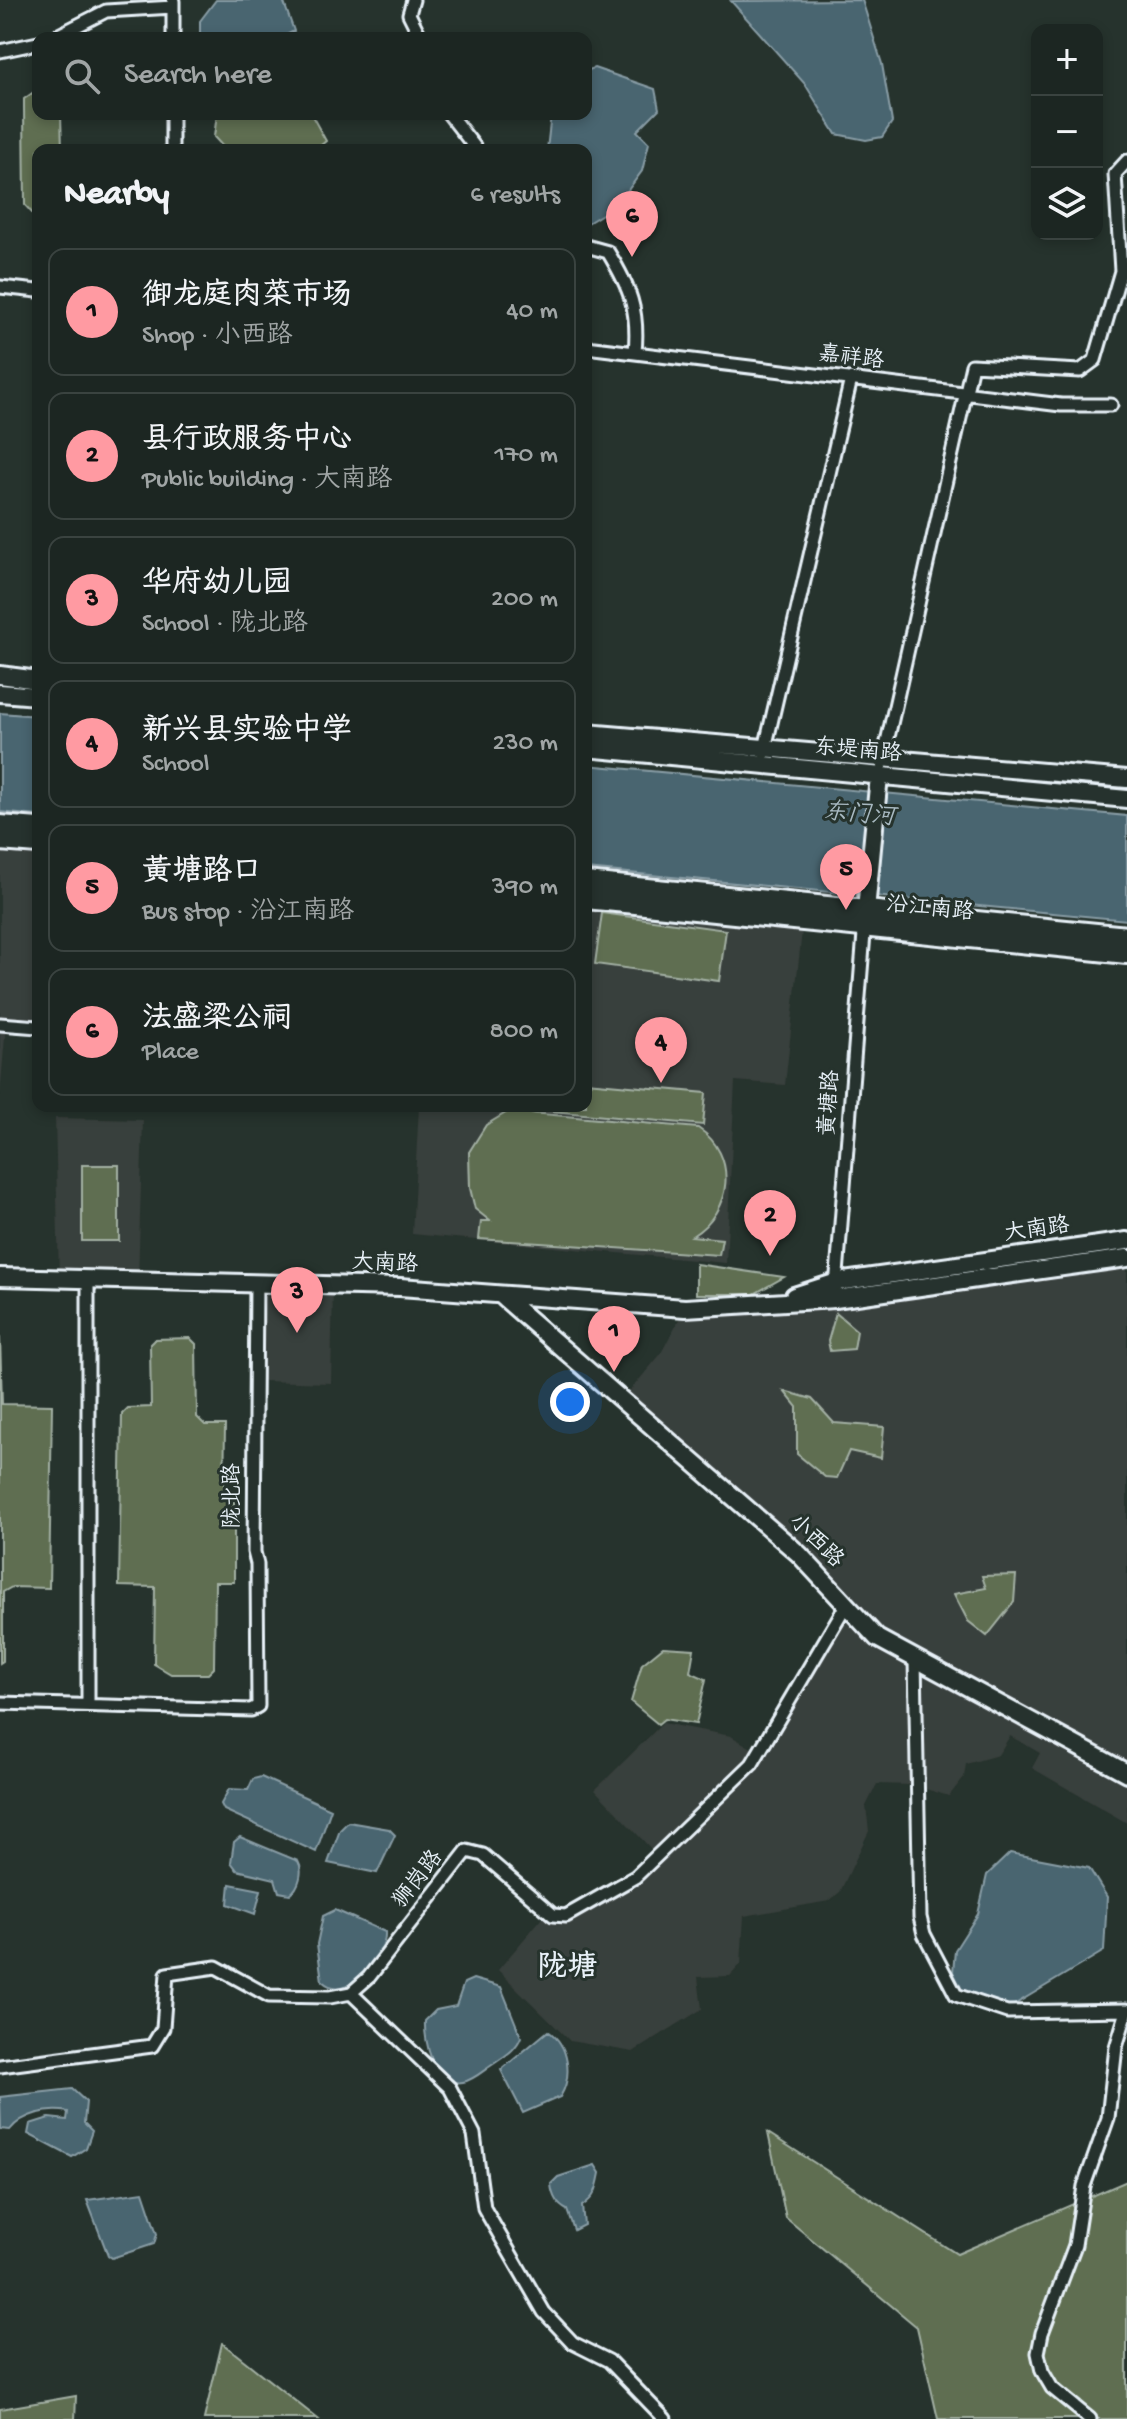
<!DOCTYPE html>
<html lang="en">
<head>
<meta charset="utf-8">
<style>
  :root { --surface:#1c2622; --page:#252e2a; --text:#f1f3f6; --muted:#a0a5a5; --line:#3a4340; --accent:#ff9aa2 }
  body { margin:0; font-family:"Gochi Hand","LXGW WenKai TC",sans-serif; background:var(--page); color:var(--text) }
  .controls { position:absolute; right:24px; top:24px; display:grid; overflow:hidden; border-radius:16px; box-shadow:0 4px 12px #0003 }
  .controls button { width:72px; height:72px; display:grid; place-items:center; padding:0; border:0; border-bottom:2px solid var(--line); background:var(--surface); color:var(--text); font:40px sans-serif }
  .you { position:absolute; left:570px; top:1402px; width:28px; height:28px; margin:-20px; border:6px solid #fff; border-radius:50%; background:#1a73e8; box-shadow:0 0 0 12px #1a73e833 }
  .badge { display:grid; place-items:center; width:52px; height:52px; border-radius:50%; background:var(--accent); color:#111; font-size:26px; font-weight:700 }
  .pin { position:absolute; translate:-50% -66px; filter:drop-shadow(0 2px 4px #0008) }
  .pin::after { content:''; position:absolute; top:42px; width:28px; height:24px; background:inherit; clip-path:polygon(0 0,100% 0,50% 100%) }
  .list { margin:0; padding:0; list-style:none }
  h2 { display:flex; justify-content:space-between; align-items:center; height:104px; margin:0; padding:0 32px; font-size:34px }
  h2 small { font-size:26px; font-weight:400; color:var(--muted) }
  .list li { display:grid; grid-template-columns:52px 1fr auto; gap:24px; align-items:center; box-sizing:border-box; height:128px; margin:0 16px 16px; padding:0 16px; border:2px solid var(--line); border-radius:16px }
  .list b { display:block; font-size:30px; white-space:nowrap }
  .list p { margin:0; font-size:26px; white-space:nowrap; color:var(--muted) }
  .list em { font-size:26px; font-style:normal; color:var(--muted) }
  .icon { flex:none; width:44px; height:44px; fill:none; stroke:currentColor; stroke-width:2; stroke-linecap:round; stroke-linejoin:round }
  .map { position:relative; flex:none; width:1127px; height:2419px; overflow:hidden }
  .search { position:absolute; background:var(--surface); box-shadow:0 4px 12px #0003; left:32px; top:32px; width:560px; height:88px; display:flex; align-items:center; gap:20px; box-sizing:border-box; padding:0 28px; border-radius:16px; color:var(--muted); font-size:30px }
  .panel { position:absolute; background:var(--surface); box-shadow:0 4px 12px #0003; left:32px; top:144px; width:560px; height:968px; border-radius:16px }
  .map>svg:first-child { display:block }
  .built { fill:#393f3c }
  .green { fill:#5e6e51; stroke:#a3b0a4; stroke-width:2 }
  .water { fill:#49656f; stroke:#899da6; stroke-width:2 }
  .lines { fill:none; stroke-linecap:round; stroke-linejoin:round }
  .street-casing { stroke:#e8f1f8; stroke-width:17 }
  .secondary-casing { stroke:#e8f1f8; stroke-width:22 }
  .primary-casing { stroke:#e8f1f8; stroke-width:24 }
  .street { stroke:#26332d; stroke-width:11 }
  .secondary { stroke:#26332d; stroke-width:16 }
  .primary { stroke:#26332d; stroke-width:18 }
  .labels { text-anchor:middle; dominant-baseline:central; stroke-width:6; stroke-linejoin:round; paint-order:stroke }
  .street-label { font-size:22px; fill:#e8f1f8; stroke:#26332d }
  .water-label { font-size:24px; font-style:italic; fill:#a8b9c1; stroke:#26332d }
  .district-label { font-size:30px; font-weight:bold; fill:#e8f1f8; stroke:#26332d }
</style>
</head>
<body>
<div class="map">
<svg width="1127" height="2419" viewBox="0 0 1127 2419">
  <rect width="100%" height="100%" fill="#26332d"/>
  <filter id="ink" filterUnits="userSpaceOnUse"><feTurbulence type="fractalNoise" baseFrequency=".0125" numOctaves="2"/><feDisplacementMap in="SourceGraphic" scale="16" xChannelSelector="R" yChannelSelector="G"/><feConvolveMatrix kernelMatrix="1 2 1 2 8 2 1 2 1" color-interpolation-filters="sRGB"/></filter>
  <g filter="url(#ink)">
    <!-- built -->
    <path class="built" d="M0,841L38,844V1027L6,1025L0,1095Z
      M586,899L803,922L785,1085L735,1081L726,1263L412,1234L419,1106H586Z
      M55,1118L143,1120L138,1280L59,1278Z
      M1127,1258V1823L1032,1768L1040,1753L1010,1736L998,1755L966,1764L964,1777L949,1796L912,1785L877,1784L866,1806L869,1831L840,1892L829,1901L744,1916L741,1964L730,1976L698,1977L702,2009L633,2052L570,2041L498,1970L547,1912L566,1916L635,1877L657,1855L595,1790L663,1723L731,1736L758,1752L846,1605L622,1400L660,1355L685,1308Z
      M262,1282L333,1284L331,1383L263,1381Z"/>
    <!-- green -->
    <path class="green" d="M38,89V114H61L62,150H38V215L33,214L25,205L24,106V99Z
      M217,114H311L326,141L315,150H277L272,143L263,150H226L214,137Z
      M602,913L726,930L719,981L595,964Z
      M586,1082L706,1093L703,1125L497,1106H586Z
      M509,1111L698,1128C739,1155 732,1212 692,1236L722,1239L719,1255L479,1239L481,1221H490L475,1209L470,1188L469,1152L486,1125Z
      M82,1165H119V1241H82Z
      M696,1264L784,1277L754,1294H696Z
      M836,1313L857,1331L854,1349L830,1351L828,1341Z
      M0,1337L2,1404L52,1405L49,1588L12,1587L3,1592V1661L0,1663Z
      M190,1338L196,1344L197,1417L205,1425H225L224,1493L234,1494V1582H215L214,1668L208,1674H171L154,1664L155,1587L119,1586L122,1414L128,1408L151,1407L150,1344L155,1339Z
      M784,1391L812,1399L834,1423L884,1427L881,1458L849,1451L837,1478L825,1477L797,1454V1407Z
      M1016,1575L1014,1602L987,1636L968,1621L954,1594L986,1588L982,1576Z
      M663,1647L694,1649L690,1672L706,1679L696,1724L664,1719L658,1724L631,1702L642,1664Z
      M768,2133L957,2254L1127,2181V2419H938L917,2327L786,2218Z
      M222,2343L318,2419H204Z
      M76,2396L75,2419H0V2409Z"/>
    <!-- water -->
    <path class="water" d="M216,0H283L294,31L281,38H200V21Z
      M862,0L882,64L892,122L882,137L866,140L836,134L805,84L731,1Z
      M594,68L655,89L659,109L637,131L649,143L642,171L617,205L586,224V150H547L551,114H586V71Z
      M0,713L38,716V816L0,812Z
      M586,765L1127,816V920L586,869Z
      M261,1777L331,1809L316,1852L224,1810L221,1804L229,1789L248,1790L253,1779Z
      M348,1822L389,1829L395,1835L377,1873L328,1863L340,1830Z
      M240,1837L298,1861C304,1871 299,1888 290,1894L279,1892L275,1879L237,1870L231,1862L234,1842Z
      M1010,1853L1089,1868L1107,1897L1104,1951L1012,2006L966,1998L953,1972L955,1950L978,1914L987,1875Z
      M230,1884L261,1890L255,1914L228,1904Z
      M335,1910L385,1932C387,1956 348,2005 322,1981L317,1944L323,1916Z
      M473,1979L501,1987L521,2037C516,2050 506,2055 495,2063C485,2069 474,2080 463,2082C433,2087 424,2041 425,2021L436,2010L456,2006L464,1983Z
      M548,2031C569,2045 573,2076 560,2097L523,2113L501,2070Z
      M72,2089L86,2102L84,2123L92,2131L86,2148L72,2157L28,2134L30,2124L49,2118L67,2120L68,2112C49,2108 22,2114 10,2130L1,2129L0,2097Z
      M595,2165L600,2173C597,2188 596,2197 582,2206L584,2225L574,2230L567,2210C557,2205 552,2196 551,2184L558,2177Z
      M143,2192L157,2234L154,2244L112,2258L108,2255L87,2200Z"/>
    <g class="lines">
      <!-- street casing -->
      <g class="street-casing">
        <path id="street" d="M413,0L409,14L421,38
          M53,38L106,11L173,7
          M173,38V1
          M0,51L38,43
          M449,114L477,150
          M172,150V114
          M586,246L608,252C630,288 639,310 635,352
          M0,287L38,291
          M586,347L1061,405H1111
          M764,753L851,379
          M882,764L972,365L1080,371L1095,360L1121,271L1115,174L1127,161
          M0,1024L38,1027
          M88,1279V1704
          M836,1287L865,921
          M915,1660L920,1917L924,1934L956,1995L1007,2012L1127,2010
          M0,1703L251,1710L258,1706L257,1564L254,1552L256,1282
          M351,1993L450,2088L474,2134L484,2208L544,2312L573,2343L609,2361L665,2419
          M0,2066L152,2046L163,2028L167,1974L216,1967L269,1996L330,1997L351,1993L369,1977L467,1851L483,1855L553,1915L566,1916L635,1877L752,1764L846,1605
          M1090,2419L1052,2388L1042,2371L1038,2353L1042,2333L1075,2245L1084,2186L1108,2118L1116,2047L1127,2011"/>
      </g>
      <!-- secondary casing -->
      <g class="secondary-casing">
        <path id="secondary" d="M0,675L38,680
          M0,693L38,696
          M586,733L1127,779
          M586,748L1127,799
          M866,910L879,776
          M0,1277L400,1287L685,1308L835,1299L1127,1258
          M502,1296L799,1554L877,1638L1127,1773
          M794,1296L837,1282L1127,1241"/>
      </g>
      <!-- primary casing -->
      <g class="primary-casing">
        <path id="primary" d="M0,825L38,828
          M0,841L38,844
          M586,882L1127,936
          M586,899L1127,954"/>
      </g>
      <!-- street -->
      <use href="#street" class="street"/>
      <!-- secondary -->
      <use href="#secondary" class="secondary"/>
      <!-- primary -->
      <use href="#primary" class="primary"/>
    </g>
  </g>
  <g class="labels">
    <!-- street labels -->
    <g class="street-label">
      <text transform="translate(851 359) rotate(7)">嘉祥路</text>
      <text transform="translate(858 752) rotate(5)">东堤南路</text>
      <text transform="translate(930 910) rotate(6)">沿江南路</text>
      <text transform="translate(831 1103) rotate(-86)">黄塘路</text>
      <text transform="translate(1037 1231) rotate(-8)">大南路</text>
      <text transform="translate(385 1265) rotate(3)">大南路</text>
      <text transform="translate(234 1496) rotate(-90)">陇北路</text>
      <text transform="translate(815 1542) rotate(44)">小西路</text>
      <text transform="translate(419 1880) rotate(-52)">狮岗路</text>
    </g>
    <!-- water labels -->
    <g class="water-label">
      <text transform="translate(859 816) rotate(5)">东门河</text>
    </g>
    <!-- district labels -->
    <g class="district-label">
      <text x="567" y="1969">陇塘</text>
    </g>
  </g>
</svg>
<div class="controls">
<button>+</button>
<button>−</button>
<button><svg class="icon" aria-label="layers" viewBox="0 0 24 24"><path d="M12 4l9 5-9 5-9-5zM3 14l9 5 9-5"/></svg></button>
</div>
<div class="you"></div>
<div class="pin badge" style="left:614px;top:1372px">1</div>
<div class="pin badge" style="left:770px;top:1256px">2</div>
<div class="pin badge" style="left:297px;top:1333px">3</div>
<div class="pin badge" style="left:661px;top:1083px">4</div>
<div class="pin badge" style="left:846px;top:910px">5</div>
<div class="pin badge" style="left:632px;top:257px">6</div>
<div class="search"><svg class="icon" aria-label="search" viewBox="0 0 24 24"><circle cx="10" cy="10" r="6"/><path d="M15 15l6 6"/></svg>Search here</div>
<section class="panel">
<h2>Nearby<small>6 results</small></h2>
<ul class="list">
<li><span class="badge">1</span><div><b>御龙庭肉菜市场</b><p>Shop · 小西路</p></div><em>40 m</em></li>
<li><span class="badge">2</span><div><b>县行政服务中心</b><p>Public building · 大南路</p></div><em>170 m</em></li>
<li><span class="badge">3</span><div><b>华府幼儿园</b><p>School · 陇北路</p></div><em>200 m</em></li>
<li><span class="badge">4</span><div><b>新兴县实验中学</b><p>School</p></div><em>230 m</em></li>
<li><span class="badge">5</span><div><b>黄塘路口</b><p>Bus stop · 沿江南路</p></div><em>390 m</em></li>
<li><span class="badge">6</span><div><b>法盛梁公祠</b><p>Place</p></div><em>800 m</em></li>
</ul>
</section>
</div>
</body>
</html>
